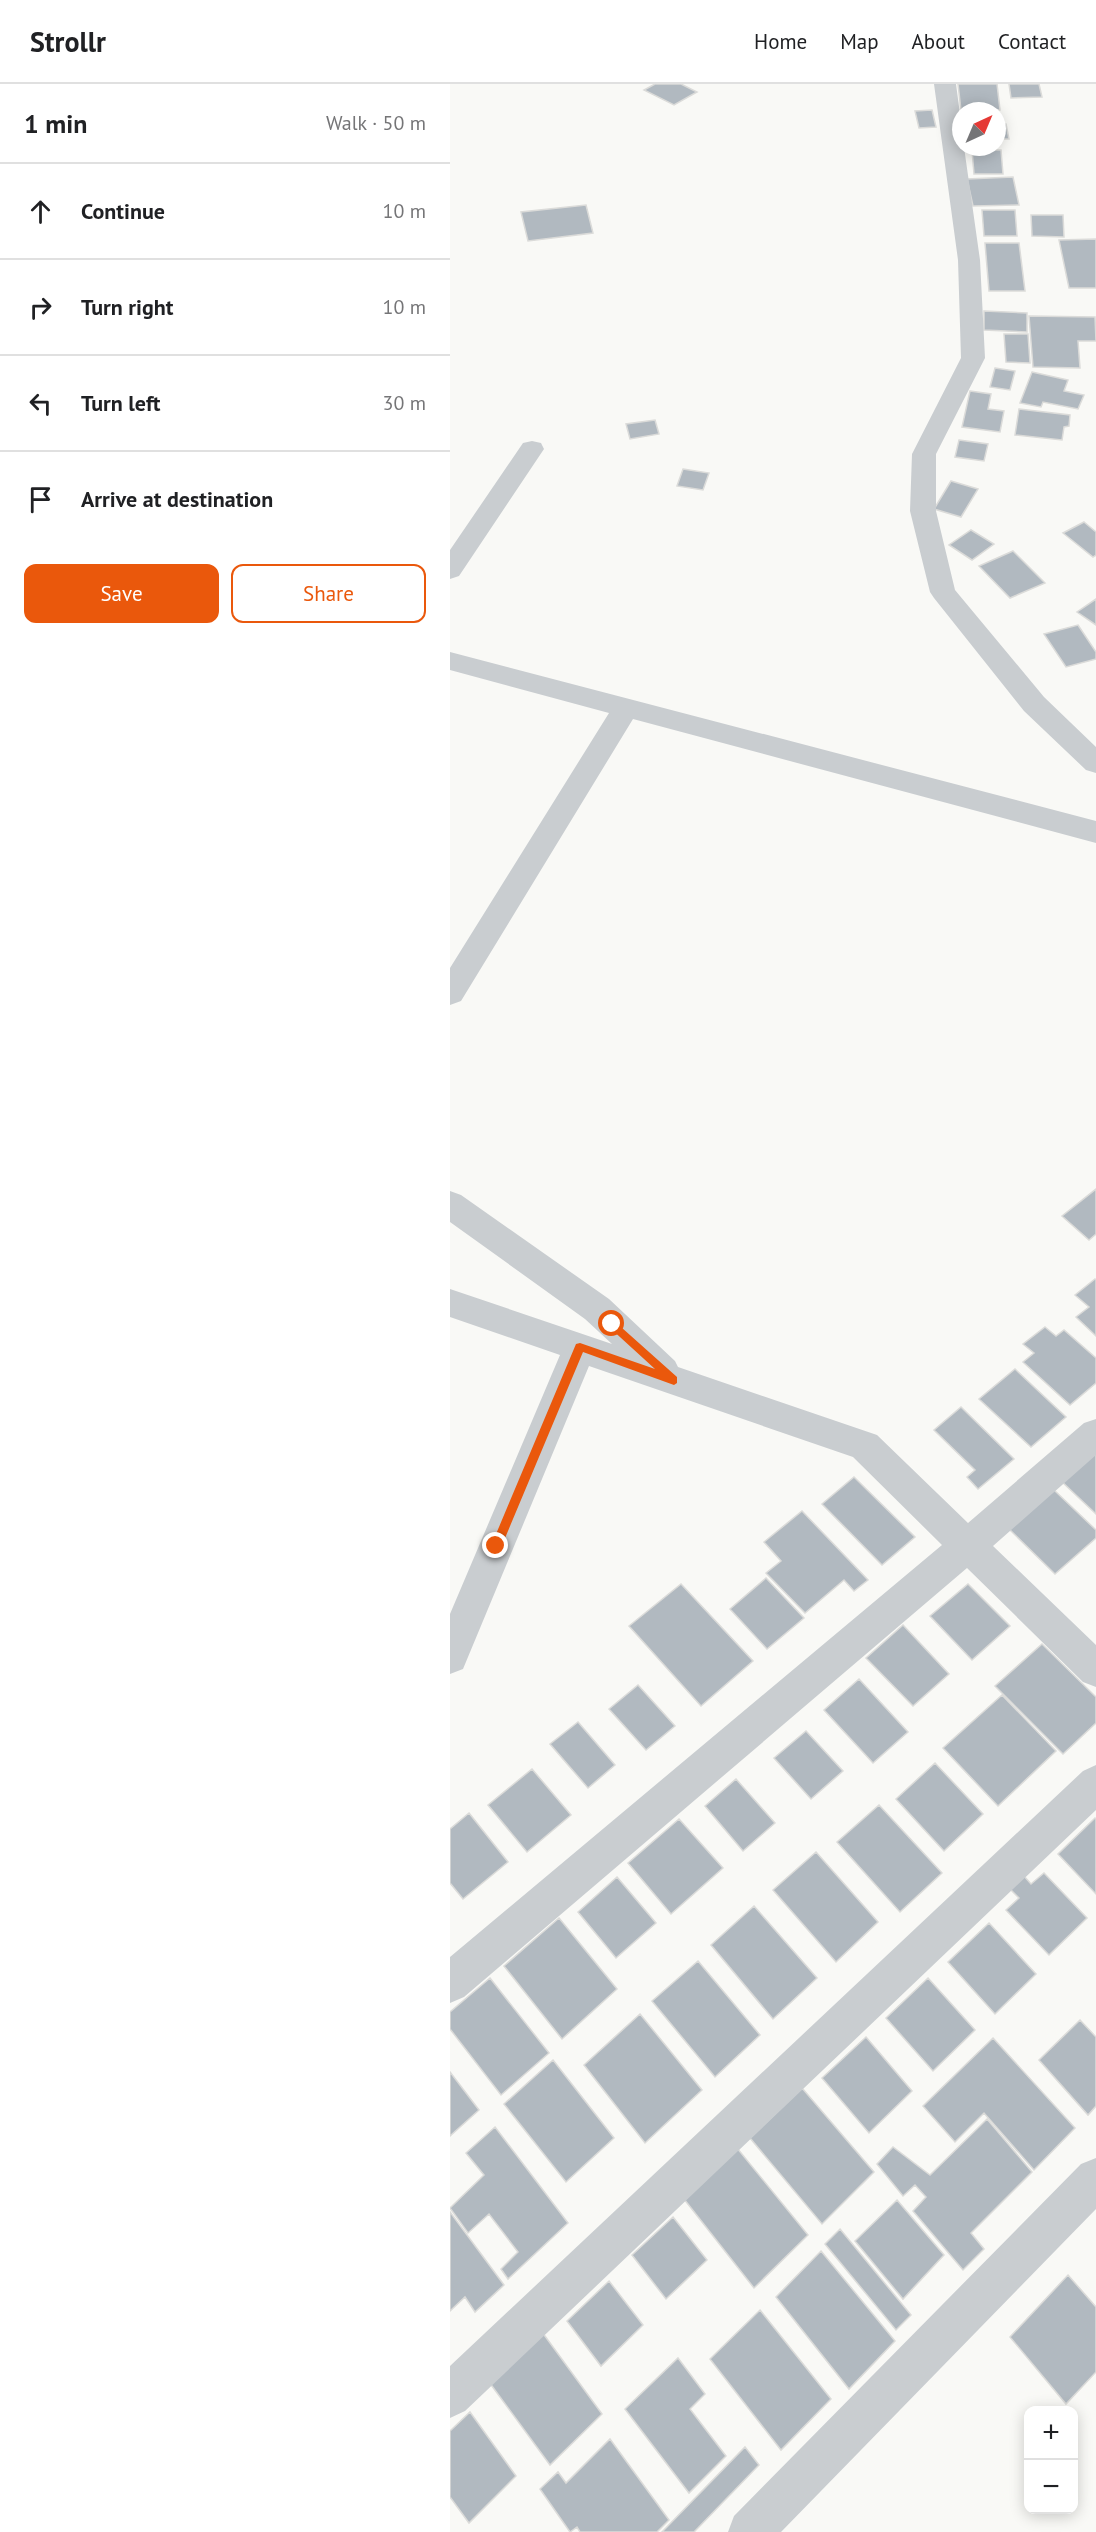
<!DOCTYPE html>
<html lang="en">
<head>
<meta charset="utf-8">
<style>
  :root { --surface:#fff; --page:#f6f6f6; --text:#202124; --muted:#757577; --line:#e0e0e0; --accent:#ea580c }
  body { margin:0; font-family:"PT Sans",sans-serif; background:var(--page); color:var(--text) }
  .controls { position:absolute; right:18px; bottom:18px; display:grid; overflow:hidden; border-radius:12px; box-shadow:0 3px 15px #0003 }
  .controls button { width:54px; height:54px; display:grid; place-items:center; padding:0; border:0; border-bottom:2px solid var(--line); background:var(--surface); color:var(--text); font:30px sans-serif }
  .compass { position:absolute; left:502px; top:18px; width:54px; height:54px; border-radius:50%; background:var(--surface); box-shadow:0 3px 15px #0003; rotate:44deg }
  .stop { position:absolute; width:18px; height:18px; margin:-14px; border:4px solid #ea580c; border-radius:50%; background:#fff }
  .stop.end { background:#ea580c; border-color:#fff; box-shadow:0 2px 6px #0008 }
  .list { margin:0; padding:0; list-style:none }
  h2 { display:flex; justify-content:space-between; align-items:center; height:78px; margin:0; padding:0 24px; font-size:26px }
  h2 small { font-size:20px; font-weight:400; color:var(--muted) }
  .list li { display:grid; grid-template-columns:39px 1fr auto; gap:18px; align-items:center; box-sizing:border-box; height:96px; padding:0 24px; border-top:2px solid var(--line) }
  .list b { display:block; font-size:22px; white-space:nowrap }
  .list em { font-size:20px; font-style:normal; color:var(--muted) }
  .actions { display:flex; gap:12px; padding:18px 24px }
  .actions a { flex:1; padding:14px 0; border:2px solid var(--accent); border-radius:12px; text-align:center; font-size:21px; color:var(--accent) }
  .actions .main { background:var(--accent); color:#fff }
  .icon { flex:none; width:33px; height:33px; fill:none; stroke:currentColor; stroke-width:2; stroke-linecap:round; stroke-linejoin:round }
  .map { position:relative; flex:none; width:646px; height:2448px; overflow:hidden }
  header { display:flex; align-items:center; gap:36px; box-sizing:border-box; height:84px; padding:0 30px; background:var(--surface); border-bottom:2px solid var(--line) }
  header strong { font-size:28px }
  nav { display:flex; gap:33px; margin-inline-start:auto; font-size:21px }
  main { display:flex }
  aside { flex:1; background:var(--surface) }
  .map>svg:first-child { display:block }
  .building { fill:#b1b9c0; stroke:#dbdbd9; stroke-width:1.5 }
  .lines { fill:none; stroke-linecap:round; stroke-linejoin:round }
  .minor { fill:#c9cdd0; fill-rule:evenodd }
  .route { fill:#ea580c }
</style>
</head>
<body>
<header>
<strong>Strollr</strong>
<nav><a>Home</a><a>Map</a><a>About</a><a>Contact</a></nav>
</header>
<main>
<aside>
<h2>1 min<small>Walk · 50 m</small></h2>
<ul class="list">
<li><svg class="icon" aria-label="ahead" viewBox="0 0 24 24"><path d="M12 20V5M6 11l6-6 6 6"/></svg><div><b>Continue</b></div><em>10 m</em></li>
<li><svg class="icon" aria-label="right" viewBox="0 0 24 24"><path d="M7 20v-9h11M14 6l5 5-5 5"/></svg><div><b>Turn right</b></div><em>10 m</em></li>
<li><svg class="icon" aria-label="left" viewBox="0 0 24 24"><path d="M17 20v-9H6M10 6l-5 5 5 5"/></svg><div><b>Turn left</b></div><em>30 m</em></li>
<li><svg class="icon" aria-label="arrive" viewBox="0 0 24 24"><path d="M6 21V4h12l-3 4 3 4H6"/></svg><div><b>Arrive at destination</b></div></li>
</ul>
<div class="actions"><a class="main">Save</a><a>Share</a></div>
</aside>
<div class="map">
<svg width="646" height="2448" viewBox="0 0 646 2448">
  <rect width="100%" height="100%" fill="#f9f9f6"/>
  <!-- building -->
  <path class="building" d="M205,0H231L247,8L224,21L194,6Z
    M508,0H547L550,26H511Z
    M559,0H589L592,13L561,14Z
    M482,26L486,43L469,44L465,27Z
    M547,40H556L559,55H547Z
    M522,66H551L553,90H524Z
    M563,93L569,121L523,122L517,95Z
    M136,121L143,149L78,157L71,128Z
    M532,126H565L567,152H534Z
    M581,131H613L614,153L582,152Z
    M646,155V204H619L609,156Z
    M535,159H569L575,207H539Z
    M534,227L577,229V248L534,246Z
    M579,232L645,233L646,257H628L630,284L583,283Z
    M554,250H578L580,279L556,278Z
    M545,284L565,287L560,306L540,303Z
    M582,288L618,296L614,307L634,311L628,325L593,318L591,323L570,319Z
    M520,307L541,310L538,325L554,327L550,348L512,343Z
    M569,325L620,331L619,342L614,343L612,356L565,351Z
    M205,336L209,350L180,355L176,340Z
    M509,356L538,360L534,377L505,373Z
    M233,385L259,389L253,406L227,402Z
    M501,397L528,405L511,433L484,425Z
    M634,438L646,448V471L643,473L613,449Z
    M521,446L544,460L522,476L499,461Z
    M563,467L595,499L560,514L529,482Z
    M646,515V541L627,528Z
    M628,541L646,568V575L616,583L594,550Z
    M646,1105V1150L639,1156L612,1132Z
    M645,1195L646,1196V1252L626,1233L639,1223L625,1211Z
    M595,1243L606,1252L614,1246L646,1274V1299L620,1321L573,1278L584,1269L573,1260Z
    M565,1285L616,1333L581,1363L529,1315Z
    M511,1323L564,1375L528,1405L517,1393L525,1386L484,1346Z
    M646,1364V1430L609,1395Z
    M404,1393L465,1453L432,1481L372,1420Z
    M604,1406L646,1446V1454L605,1490L559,1445Z
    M352,1427L418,1496L404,1507L394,1496L355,1529L316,1489L331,1477L314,1458Z
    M316,1494L354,1534L317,1565L280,1525Z
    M231,1500L303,1577L251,1622L179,1542Z
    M518,1500L560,1542L522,1576L480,1532Z
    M453,1541L499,1590L463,1622L416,1574Z
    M592,1560L646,1613V1639L613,1670L545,1602Z
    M409,1595L458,1648L423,1679L374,1626Z
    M188,1601L225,1642L196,1666L159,1625Z
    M552,1611L606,1667L548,1722L493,1664Z
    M128,1638L165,1681L138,1704L100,1660Z
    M356,1647L393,1687L361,1715L324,1674Z
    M485,1679L533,1730L494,1767L446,1715Z
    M82,1685L121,1731L77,1768L38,1721Z
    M286,1695L325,1739L293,1767L255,1722Z
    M429,1721L492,1789L450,1828L387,1758Z
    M19,1729L58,1778L13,1815L0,1799V1745Z
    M645,1734L646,1735V1810L608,1770Z
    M229,1735L273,1784L221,1830L178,1779Z
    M366,1768L428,1838L386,1878L323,1806Z
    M594,1789L637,1834L599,1871L556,1826L569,1814L560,1805L574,1792L581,1800Z
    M167,1793L206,1839L166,1874L128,1828Z
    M304,1822L367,1894L323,1935L261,1861Z
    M109,1834L167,1905L112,1955L54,1882Z
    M539,1839L586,1890L545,1930L498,1878Z
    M248,1877L310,1951L265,1993L202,1917Z
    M40,1894L99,1969L51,2011L0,1945V1928Z
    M478,1894L525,1946L483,1987L436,1934Z
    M190,1930L252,2006L195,2059L134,1981Z
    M630,1936L646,1953V2022L638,2031L589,1976Z
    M416,1953L462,2007L419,2049L372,1994Z
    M543,1954L625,2044L584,2086L534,2029L505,2058L473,2022Z
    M103,1976L164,2054L116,2098L54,2020Z
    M0,1988L29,2026L0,2052Z
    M352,2004L424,2088L372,2140L300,2054Z
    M537,2035L582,2088L521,2149L534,2165L513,2186L463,2127L476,2113L465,2101L453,2112L427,2080L443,2063L480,2091Z
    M45,2043L118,2139L58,2195L51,2185L68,2168L39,2130L18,2149L0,2124L34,2091L16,2069Z
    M287,2064L358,2151L304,2204L234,2115Z
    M447,2116L494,2171L453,2215L405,2157Z
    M0,2128L54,2201L25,2228L15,2213L0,2227Z
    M223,2133L257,2176L216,2215L182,2171Z
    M390,2145L461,2231L446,2246L375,2160Z
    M371,2167L445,2257L399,2305L326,2213Z
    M618,2191L646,2223V2288L616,2320L560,2253Z
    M159,2197L193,2241L151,2282L117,2237Z
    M310,2226L381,2315L331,2366L260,2275Z
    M92,2248L152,2330L100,2381L39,2298Z
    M228,2274L255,2310L240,2325L276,2372L239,2409L175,2325Z
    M20,2328L66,2392L19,2439L0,2413V2347Z
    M160,2355L219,2436L207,2448H130L127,2443L120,2448L90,2405L108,2388L116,2399Z
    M295,2363L309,2381L244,2448H212Z"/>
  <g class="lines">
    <!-- minor -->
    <path class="minor" d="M484,0H506L511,38V63H514L530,176L535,274L486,370V427L505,506L594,613L646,663V689L636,686L574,627L484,514L480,508L460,427L462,370L511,274L508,176Z
      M82,357L91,359L94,365L9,492L0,495V466L73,359Z
      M0,568L646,737V759L183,635L11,917L0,921V884L159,629L0,586Z
      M0,1107L11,1111L159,1215L225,1277L228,1283L427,1351L518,1439L634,1339L646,1335V1371L543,1462L646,1561V1603L633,1598L517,1484L14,1913L0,1919V1873L492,1461L403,1373L139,1282L13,1585L0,1590V1530L110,1271L0,1233V1205L162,1260L135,1235L0,1138Z
      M646,1681V1726L15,2327L0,2334V2282L633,1687Z
      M646,2074V2125L331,2448H278L284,2432L631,2080Z"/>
  </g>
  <!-- route -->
  <path class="route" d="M162,1235L227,1293V1299L224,1301L133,1268L50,1466H43L41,1462L126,1260L130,1259L205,1285L159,1243L158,1240Z"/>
</svg>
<div class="controls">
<button>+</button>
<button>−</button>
</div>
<svg class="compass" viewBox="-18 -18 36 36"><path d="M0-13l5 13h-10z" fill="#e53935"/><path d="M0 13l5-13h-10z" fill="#757577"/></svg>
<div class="stop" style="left:162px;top:1240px"></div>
<div class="stop end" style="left:46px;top:1462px"></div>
</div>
</main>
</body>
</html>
